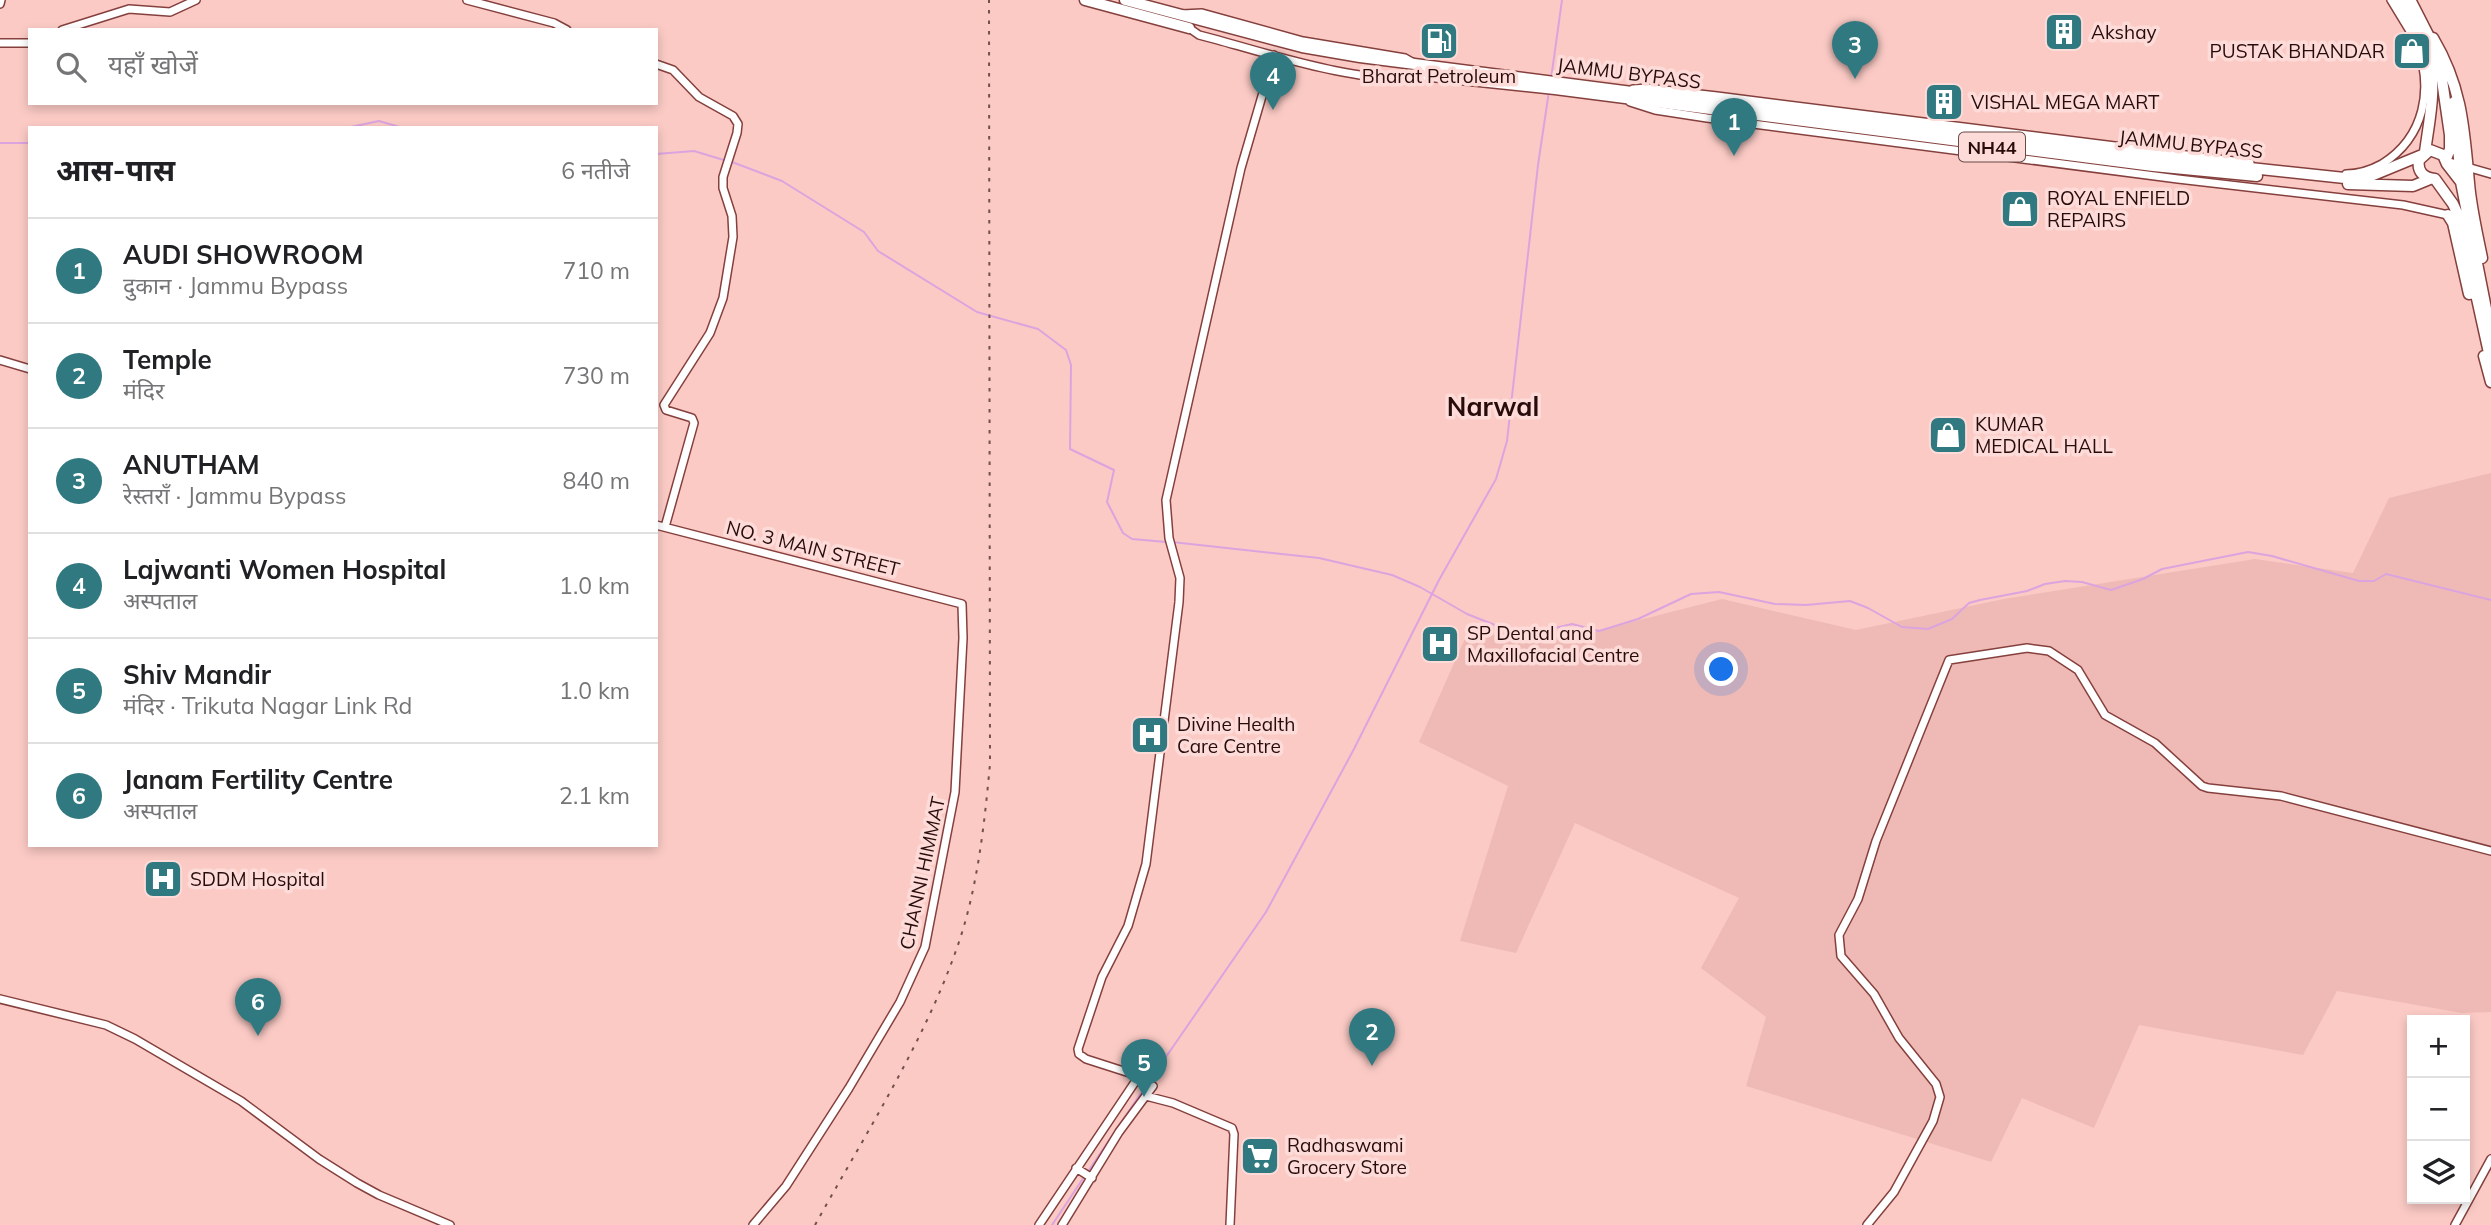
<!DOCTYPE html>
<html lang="hi">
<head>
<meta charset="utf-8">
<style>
  :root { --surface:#fff; --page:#f2f2f2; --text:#202124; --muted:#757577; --line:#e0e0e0; --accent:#307980 }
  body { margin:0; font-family:Mulish,"Noto Sans Devanagari",sans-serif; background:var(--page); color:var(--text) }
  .controls { position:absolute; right:21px; bottom:21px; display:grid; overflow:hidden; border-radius:0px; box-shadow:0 4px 10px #0003 }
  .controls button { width:63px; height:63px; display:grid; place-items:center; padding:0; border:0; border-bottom:2px solid var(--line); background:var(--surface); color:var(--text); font:35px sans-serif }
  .you { position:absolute; left:1722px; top:670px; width:24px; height:24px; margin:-18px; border:5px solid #fff; border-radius:50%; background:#1a73e8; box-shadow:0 0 0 10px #1a73e833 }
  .badge { display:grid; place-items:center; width:46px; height:46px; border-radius:50%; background:var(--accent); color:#fff; font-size:23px; font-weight:700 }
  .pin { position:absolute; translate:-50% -58px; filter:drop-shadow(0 2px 4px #0008) }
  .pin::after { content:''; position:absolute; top:37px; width:24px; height:21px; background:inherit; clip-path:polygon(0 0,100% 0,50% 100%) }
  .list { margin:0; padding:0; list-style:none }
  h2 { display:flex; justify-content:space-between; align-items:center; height:91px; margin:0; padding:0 28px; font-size:30px }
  h2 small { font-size:23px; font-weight:400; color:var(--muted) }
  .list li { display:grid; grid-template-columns:46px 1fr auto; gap:21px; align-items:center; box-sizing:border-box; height:105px; padding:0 28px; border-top:2px solid var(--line) }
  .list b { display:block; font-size:26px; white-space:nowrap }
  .list p { margin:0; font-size:23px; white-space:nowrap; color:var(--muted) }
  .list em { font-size:23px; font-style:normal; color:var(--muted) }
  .icon { flex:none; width:38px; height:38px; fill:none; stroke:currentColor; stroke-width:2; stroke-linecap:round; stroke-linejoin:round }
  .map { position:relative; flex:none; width:2491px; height:1225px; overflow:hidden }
  .search { position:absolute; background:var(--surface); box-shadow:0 4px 10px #0003; left:28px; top:28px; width:630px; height:77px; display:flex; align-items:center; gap:18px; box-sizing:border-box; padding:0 24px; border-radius:0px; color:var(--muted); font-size:26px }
  .panel { position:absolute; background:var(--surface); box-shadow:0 4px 10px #0003; left:28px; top:126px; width:630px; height:721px; border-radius:0px }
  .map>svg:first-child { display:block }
  .built { fill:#efbab5 }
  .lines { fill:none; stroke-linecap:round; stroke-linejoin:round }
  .stream { stroke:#dba4df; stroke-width:2 }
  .secondary-casing { stroke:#85403d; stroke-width:10 }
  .highway-casing { stroke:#85403d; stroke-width:13 }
  .secondary { stroke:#fff; stroke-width:7 }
  .highway { stroke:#fff; stroke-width:10 }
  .rail { stroke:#734f4d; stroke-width:2; stroke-dasharray:3.5 7; stroke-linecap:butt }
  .labels { text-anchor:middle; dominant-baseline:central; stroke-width:7; stroke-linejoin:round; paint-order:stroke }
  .shield { fill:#fddbd8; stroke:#684a48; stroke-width:2 }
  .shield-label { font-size:18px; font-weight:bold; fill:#280c0b }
  .poi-label { font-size:19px; fill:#280c0b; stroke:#fddbd8; text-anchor:start }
  .street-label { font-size:19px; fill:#280c0b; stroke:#fddbd8 }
  .district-label { font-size:26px; font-weight:bold; fill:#280c0b; stroke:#fddbd8 }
</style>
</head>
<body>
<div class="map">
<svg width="2491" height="1225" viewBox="0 0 2491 1225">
  <rect width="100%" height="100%" fill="#fbcac5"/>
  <!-- built -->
  <path class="built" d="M2491,473V1012L2462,1013L2337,991L2303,1055L2139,1025L2094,1128L2022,1098L1991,1162L1746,1086L1766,1017L1701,968L1739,898L1575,823L1516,953L1460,941L1508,786L1419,742L1467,634L1573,637L1722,599L1856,630L2004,599L2255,559L2353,573L2389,498Z"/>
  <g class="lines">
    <!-- stream -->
    <path class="stream" d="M1551,79L1562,0
      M346,128L379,121L403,128
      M0,143H30
      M656,154L694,151L727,161
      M732,162L782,181L864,232L878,251L977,312L1038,329L1066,350L1071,365L1070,449L1114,470L1107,502L1123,533L1132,539L1166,542
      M1172,542L1319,558L1392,575L1420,587L1467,614L1505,629L1542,631L1572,624L1599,631L1638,619L1691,594L1719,592L1775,604L1806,605L1850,601L1868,608L1902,627L1928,629L1952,619L1969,603L1980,600L2027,591L2045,584L2065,581L2082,582L2111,590L2143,579L2162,569L2248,552L2272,556L2359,581H2374L2386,574L2491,600
      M1150,1080L1266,912L1354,749L1439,580L1496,479L1507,441L1538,165L1549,91
      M1087,1173L1147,1084
      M1052,1225L1084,1177"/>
    <!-- secondary casing -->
    <g class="secondary-casing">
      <path id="secondary" d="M467,0L554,23L567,30
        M2391,0L2419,46
        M2412,0L2434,43
        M0,4L1,0
        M1182,14L1202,13L1303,41L1405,58L1412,62
        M1189,28L1199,35L1218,40C1265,53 1378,89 1422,75
        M62,30L129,9L170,12L196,0
        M0,43H30
        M656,64L673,70L699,97L733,116L738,124L737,133L723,177V188L732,216L733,237L723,298L710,333L664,405L666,410L692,418L694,423L665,527
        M1633,89L1647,88L1717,96L2250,163
        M1630,102L1655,110L1707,118L2178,179L2403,205L2448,215
        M2446,161L2491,174
        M2346,174C2358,174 2371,170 2382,164C2425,137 2434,88 2416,43
        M0,360L30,369
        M656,525L962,604L963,638L955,792L925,947L900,1002L849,1088L786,1186L753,1225
        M0,999L106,1025L135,1039L241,1101L319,1159L357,1183L379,1195L450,1225
        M1146,1096L1173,1103L1232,1128L1234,1134L1230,1225
        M1076,1168L1092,1178
        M1039,1225L1139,1076
        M1062,1225L1119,1132L1153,1086L1139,1076L1086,1059L1079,1054L1078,1049L1102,977L1128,926L1146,864L1179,602L1180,578L1169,538L1166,500L1241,168L1274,55
        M1867,1225L1894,1192L1933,1121L1940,1097L1936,1084L1899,1038L1874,994L1841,956L1839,935L1858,899L1876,841L1949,660L2027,648L2049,651L2078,670L2105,715L2155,743L2202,786L2208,788L2281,796L2491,851
        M2455,1225L2491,1159"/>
    </g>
    <!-- highway casing -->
    <g class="highway-casing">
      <path id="highway" d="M1085,0L1189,28
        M1125,0L1302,47L1360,57L2092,151L2354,179L2371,176L2422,155
        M2397,0C2407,17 2420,35 2427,53C2438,84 2429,121 2425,152
        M2405,0L2425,34L2440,66L2450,135V149L2446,159
        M2433,38C2462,87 2464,128 2469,183C2471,208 2477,233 2482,258
        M1422,75L1555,89L2153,166L2257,176
        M2454,102L2461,181
        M2348,184L2413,186L2430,179
        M2448,215L2453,223L2469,294
        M2491,334L2461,182L2447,164L2443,155L2430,150L2419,160C2417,171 2423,178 2435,179L2453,204L2459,217L2491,362
        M2484,356L2491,382"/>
    </g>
    <!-- secondary -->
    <use href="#secondary" class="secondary"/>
    <!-- highway -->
    <use href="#highway" class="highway"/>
    <!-- rail -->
    <path class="rail" d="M815,1225C862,1140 921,1047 954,956C977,895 984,828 990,764L989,0"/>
  </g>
  <!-- icons -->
  <defs>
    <g id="building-square" transform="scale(2.0125)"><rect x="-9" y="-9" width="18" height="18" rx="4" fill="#307980" stroke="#fddbd8"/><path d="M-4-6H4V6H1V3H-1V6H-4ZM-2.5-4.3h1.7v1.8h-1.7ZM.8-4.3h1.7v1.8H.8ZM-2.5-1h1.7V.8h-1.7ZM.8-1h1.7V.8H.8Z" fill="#fff"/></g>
    <g id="fuel-square" transform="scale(2.0125)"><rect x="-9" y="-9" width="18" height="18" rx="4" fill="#307980" stroke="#fddbd8"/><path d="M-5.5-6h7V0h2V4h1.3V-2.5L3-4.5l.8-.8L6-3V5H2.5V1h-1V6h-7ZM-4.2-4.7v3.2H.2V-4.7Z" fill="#fff"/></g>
    <g id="shop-square" transform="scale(2.0125)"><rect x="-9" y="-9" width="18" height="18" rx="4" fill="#307980" stroke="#fddbd8"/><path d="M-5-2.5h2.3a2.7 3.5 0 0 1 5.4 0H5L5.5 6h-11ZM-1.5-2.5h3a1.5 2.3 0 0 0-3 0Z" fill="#fff"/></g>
    <g id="hospital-square" transform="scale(2.0125)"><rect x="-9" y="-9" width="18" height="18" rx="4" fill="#307980" stroke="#fddbd8"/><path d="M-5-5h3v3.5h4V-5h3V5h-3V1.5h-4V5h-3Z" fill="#fff"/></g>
    <g id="supermarket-square" transform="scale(2.0125)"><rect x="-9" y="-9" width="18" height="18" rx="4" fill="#307980" stroke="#fddbd8"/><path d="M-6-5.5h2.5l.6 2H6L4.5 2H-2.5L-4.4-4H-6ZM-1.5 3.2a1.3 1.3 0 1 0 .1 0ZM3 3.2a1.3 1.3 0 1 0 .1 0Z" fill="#fff"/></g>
  </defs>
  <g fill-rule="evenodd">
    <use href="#building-square" x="2064" y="32"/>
    <use href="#fuel-square" x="1439" y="41"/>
    <use href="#shop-square" x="2412" y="51"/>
    <use href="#building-square" x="1944" y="102"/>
    <use href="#shop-square" x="2020" y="209"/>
    <use href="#shop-square" x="1948" y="435"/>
    <use href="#hospital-square" x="1440" y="644"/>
    <use href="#hospital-square" x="1150" y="735"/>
    <use href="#hospital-square" x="163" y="879"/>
    <use href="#supermarket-square" x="1260" y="1156"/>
  </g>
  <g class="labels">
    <!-- shield labels -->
    <rect class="shield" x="1959" y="132.5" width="66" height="29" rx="5"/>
    <g class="shield-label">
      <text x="1992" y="147">NH44</text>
    </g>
    <!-- poi labels -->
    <g class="poi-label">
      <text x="2091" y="32">Akshay</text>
      <text x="2385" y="51" text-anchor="end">PUSTAK BHANDAR</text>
      <text x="1439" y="76" text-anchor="middle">Bharat Petroleum</text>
      <text x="1971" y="102">VISHAL MEGA MART</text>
      <text x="2047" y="198">ROYAL ENFIELD<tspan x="2047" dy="22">REPAIRS</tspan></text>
      <text x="1975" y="424">KUMAR<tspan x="1975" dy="22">MEDICAL HALL</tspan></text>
      <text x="1467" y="633">SP Dental and<tspan x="1467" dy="22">Maxillofacial Centre</tspan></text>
      <text x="1177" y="724">Divine Health<tspan x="1177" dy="22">Care Centre</tspan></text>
      <text x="190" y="879">SDDM Hospital</text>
      <text x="1287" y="1145">Radhaswami<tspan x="1287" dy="22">Grocery Store</tspan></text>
    </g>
    <!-- street labels -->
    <g class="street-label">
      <text transform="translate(1629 73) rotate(7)">JAMMU BYPASS</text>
      <text transform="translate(2191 144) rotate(6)">JAMMU BYPASS</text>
      <text transform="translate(813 548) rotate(14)">NO. 3 MAIN STREET</text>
      <text transform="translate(922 873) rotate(-78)">CHANNI HIMMAT</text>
    </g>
    <!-- district labels -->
    <g class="district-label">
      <text x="1493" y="406">Narwal</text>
    </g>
  </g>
</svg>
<div class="controls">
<button>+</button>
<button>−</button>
<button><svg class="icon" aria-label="layers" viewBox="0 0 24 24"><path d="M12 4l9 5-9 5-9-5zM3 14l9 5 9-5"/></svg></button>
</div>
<div class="you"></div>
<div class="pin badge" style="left:1734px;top:156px">1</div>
<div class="pin badge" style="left:1372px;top:1066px">2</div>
<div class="pin badge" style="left:1855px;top:79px">3</div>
<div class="pin badge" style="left:1273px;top:110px">4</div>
<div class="pin badge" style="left:1144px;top:1097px">5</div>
<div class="pin badge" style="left:258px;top:1036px">6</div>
<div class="search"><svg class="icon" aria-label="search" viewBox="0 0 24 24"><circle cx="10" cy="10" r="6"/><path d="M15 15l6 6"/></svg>यहाँ खोजें</div>
<section class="panel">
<h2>आस-पास<small>6 नतीजे</small></h2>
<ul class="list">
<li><span class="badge">1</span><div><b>AUDI SHOWROOM</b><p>दुकान · Jammu Bypass</p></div><em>710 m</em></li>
<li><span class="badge">2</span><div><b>Temple</b><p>मंदिर</p></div><em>730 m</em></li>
<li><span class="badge">3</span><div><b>ANUTHAM</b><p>रेस्तराँ · Jammu Bypass</p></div><em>840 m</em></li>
<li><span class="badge">4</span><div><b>Lajwanti Women Hospital</b><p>अस्पताल</p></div><em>1.0 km</em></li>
<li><span class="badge">5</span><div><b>Shiv Mandir</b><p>मंदिर · Trikuta Nagar Link Rd</p></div><em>1.0 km</em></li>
<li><span class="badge">6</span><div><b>Janam Fertility Centre</b><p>अस्पताल</p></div><em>2.1 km</em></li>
</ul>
</section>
</div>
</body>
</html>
